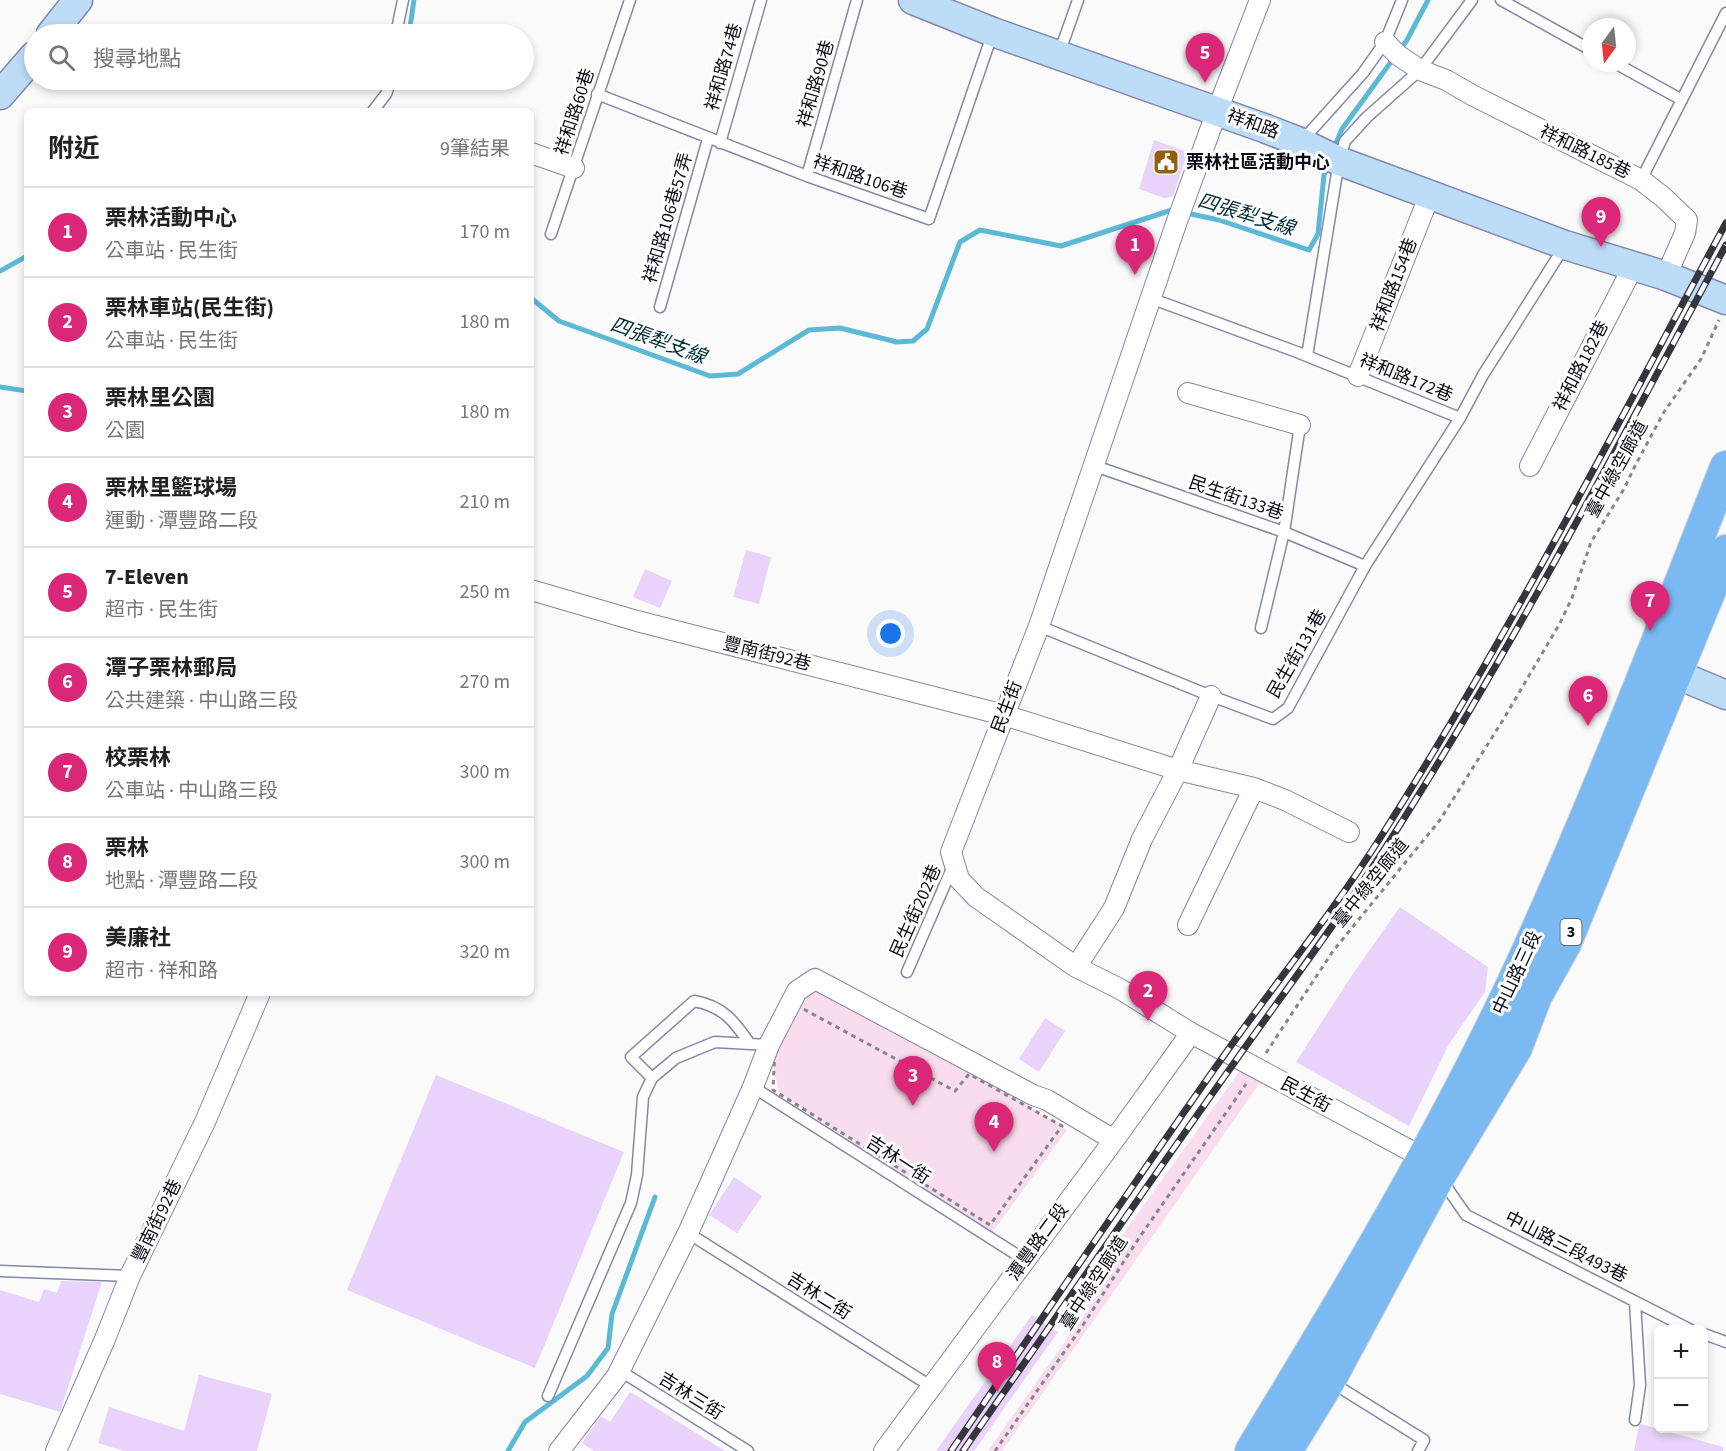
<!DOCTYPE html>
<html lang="zh-TW">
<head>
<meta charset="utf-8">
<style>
  :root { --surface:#fff; --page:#f6f6f6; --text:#222; --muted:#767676; --line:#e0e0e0; --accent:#db2777 }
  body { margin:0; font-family:"Source Sans 3","Noto Sans TC",sans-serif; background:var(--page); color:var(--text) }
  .controls { position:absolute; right:18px; bottom:18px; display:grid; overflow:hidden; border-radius:9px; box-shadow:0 3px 9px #0003 }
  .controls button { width:54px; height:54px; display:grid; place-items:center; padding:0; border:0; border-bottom:2px solid var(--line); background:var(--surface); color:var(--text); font:30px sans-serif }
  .compass { position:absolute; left:1582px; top:18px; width:54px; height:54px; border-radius:50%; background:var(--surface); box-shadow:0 3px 9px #0003; rotate:195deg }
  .you { position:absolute; left:891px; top:634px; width:21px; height:21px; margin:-15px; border:4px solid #fff; border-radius:50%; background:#1a73e8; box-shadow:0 0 0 9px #1a73e833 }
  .badge { display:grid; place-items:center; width:39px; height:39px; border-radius:50%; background:var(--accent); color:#fff; font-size:20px; font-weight:700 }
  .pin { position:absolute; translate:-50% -50px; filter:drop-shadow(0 2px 3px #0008) }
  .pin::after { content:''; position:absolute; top:32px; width:21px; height:18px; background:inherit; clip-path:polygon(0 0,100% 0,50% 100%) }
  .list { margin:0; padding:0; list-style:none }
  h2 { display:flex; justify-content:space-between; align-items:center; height:78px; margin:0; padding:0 24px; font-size:26px }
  h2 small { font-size:20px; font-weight:400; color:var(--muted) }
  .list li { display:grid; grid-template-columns:39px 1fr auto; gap:18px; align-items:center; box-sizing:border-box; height:90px; padding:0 24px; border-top:2px solid var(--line) }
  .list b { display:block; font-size:22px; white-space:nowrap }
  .list p { margin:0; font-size:20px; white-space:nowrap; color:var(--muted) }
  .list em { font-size:20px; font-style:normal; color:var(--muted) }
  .icon { flex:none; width:33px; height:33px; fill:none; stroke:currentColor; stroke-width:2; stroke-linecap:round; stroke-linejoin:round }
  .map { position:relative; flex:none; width:1726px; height:1451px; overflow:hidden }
  .search { position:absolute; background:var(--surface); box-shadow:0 3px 9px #0003; left:24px; top:24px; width:510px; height:66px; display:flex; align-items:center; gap:15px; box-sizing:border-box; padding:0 21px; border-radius:33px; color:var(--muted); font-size:22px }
  .panel { position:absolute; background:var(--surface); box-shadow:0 3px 9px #0003; left:24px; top:108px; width:510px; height:888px; border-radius:9px }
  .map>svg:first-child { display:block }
  .green { fill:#f9dced }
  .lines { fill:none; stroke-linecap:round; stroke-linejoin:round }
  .stream { stroke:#5cb9d6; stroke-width:5 }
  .building { fill:#ead3fa }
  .lane-casing { stroke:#8487a7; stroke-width:13 }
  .street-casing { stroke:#8487a7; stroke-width:22 }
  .secondary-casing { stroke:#8487a7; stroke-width:31 }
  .primary-casing { stroke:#d3d3d5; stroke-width:34 }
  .path { stroke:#86868c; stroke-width:3; stroke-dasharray:4.5 4.5; stroke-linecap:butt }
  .lane { stroke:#fff; stroke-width:10 }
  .street { stroke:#fff; stroke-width:20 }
  .secondary { stroke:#bddcf8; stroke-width:28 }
  .primary { stroke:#7ab9f1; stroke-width:32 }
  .rail-casing { stroke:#35353e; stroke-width:7 }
  .rail { stroke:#fff; stroke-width:4.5; stroke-dasharray:14; stroke-linecap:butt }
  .labels { text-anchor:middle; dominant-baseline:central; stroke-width:6; stroke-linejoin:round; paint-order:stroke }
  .shield { fill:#fff; stroke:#54545c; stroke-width:1.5 }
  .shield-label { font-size:16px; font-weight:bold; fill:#0a0b16 }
  .street-label { font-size:18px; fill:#0a0b16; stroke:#fff }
  .poi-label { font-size:18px; font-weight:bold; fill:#0a0b16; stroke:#fff; text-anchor:start }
  .water-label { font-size:20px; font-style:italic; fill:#002f3b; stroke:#fff }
</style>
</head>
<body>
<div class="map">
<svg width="1726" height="1451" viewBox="0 0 1726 1451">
  <rect width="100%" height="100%" fill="#fafafa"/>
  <!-- green -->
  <path class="green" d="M806,970L1067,1130L988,1238L779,1092L769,1045Z
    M1244,1065L1264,1077L1002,1451H988L1099,1293L1098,1278L1094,1275Z"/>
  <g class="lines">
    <!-- stream -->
    <path class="stream" d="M409,34L414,0
      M1334,148L1342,129L1407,40L1428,0
      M0,271L27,256
      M531,298L559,321L710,376L738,374L809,330L840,328L897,342L913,341L927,329L960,242L980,230L1061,246L1172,210L1219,220L1309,250L1318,234L1324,175L1328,165
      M0,387L27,391
      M508,1451L525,1422L587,1376L608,1348L612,1314L655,1197"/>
  </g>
  <!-- building -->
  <path class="building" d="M1154,140L1188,152L1173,196L1164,198L1139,189Z
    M746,550L771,557L759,604L733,597Z
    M645,569L672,581L660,608L633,597Z
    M1400,907L1488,967L1485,992L1449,1044L1409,1126L1296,1062L1352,975Z
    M1045,1018L1065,1031L1039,1072L1019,1059Z
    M436,1075L624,1152L535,1368L347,1290Z
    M734,1177L762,1196L737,1233L709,1215Z
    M61,1281L102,1282L60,1412L0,1394V1290L39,1302L44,1289L57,1293Z
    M1032,1315L1058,1332L974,1451H936Z
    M199,1375L272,1394L257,1451H124L98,1443L109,1407L184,1431Z
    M630,1392L653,1406L725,1451H594L582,1443L601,1416L610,1422Z
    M1641,1424L1723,1447V1451H1634L1639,1426Z"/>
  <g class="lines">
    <!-- lane casing -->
    <g class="lane-casing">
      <path id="lane" d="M1501,0L1591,50
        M396,34L403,0
        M1059,54L1078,0
        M1615,63L1682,100
        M597,94L807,176L929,219L993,32
        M373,111L386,94L391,80
        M1301,142L1363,73L1385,42L1402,0
        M720,143L761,0
        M807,176L857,0
        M1641,180L1726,13
        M551,234L630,0
        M1150,298L1297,352L1460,418
        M660,307L708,139
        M1307,356L1339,161L1345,141L1367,117L1420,70L1472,0
        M1095,466L1284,532L1365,566
        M1039,626L1206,694L1273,719L1288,708L1365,566L1460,418L1483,375L1564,247
        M1261,628L1284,532L1300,425
        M907,972L953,866
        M652,1078L631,1057L694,1001C723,1006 734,1021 750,1044
        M753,1087L1025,1260
        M1441,1179L1466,1215L1691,1330
        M688,1233L932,1387
        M0,1271L130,1276
        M1704,1334L1726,1342
        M617,1376L622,1372L748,1451
        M1331,1382L1424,1440L1418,1451
        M548,1396L631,1203L637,1175L643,1097L652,1078L676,1058L715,1042L769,1045
        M1635,1420L1640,1385L1635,1302"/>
    </g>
    <!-- street casing -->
    <g class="street-casing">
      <path id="street" d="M1260,0L1217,111L1176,224L1039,626L951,852L959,879L976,897L1076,967L1120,989L1191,1033L1424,1158L1430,1166
        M1385,42L1398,55L1420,70L1446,80L1472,95L1641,180L1663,197L1687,220L1685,233L1666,276
        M531,153L574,168
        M1358,376L1430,194
        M1188,393L1300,425
        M1530,466L1633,267
        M531,590L637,621L1004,715L1178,770L1254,788L1285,800L1349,832
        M1188,925L1254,788
        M1076,967L1114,908L1142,839L1178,770L1211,696
        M56,1451L105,1339L130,1276L205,1122L260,993
        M559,1451L617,1376L688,1233L753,1087L769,1045L797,991L815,979L1033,1095L1047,1100L1114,1140
        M884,1451L1114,1140L1191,1033"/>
    </g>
    <!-- secondary casing -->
    <g class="secondary-casing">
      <path id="secondary" d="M913,0L993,32L1264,128L1300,142L1339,161L1565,245L1666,276L1726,300
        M51,34L78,0
        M0,95L34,56
        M1655,670L1676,674L1726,695"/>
    </g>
    <!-- primary casing -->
    <g class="primary-casing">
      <path id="primary" d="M1251,1451C1351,1287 1451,1121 1530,946C1601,789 1663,627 1726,467
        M1286,1451L1329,1381L1439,1176L1516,1048L1536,996L1565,944L1726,551"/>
    </g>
    <!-- path -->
    <path class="path" d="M796,1005L955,1091L969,1074L1062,1126L990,1225L773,1090L775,1047Z
      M1266,1053L1333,951L1440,820L1503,720L1560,623L1572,598L1591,542L1624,489L1635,466L1664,412L1701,359L1719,320
      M995,1451L1083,1325L1139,1238L1246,1084"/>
    <!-- lane -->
    <use href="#lane" class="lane"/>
    <!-- street -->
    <use href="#street" class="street"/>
    <!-- secondary -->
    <use href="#secondary" class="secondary"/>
    <!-- primary -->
    <use href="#primary" class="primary"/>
    <!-- rail casing -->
    <g class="rail-casing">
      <path id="rail" d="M951,1451C1042,1319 1132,1185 1225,1054C1277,981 1334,911 1382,835C1508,637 1615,429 1726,223
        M963,1451C1053,1322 1143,1191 1234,1063C1287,988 1342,916 1391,839C1513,647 1618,446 1726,245"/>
    </g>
    <!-- rail -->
    <use href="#rail" class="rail"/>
  </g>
  <!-- icons -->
  <defs>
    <g id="civic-square" transform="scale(1.35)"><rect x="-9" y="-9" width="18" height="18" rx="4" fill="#8f610b" stroke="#fff"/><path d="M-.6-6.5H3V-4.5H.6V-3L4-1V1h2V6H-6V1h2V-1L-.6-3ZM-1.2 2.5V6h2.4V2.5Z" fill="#fff"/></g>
  </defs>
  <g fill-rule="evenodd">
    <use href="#civic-square" x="1166" y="162"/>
  </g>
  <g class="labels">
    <!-- shield labels -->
    <rect class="shield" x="1560.5" y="919" width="21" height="26" rx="4.5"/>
    <g class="shield-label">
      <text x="1571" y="932">3</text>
    </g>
    <!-- street labels -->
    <g class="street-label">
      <text transform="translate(724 67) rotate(-74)">祥和路74巷</text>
      <text transform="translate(816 84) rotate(-74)">祥和路90巷</text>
      <text transform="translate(575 112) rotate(-72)">祥和路60巷</text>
      <text transform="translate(1253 124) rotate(20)">祥和路</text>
      <text transform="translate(1585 152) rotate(26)">祥和路185巷</text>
      <text transform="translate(860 177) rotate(19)">祥和路106巷</text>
      <text transform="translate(668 218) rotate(-74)">祥和路106巷57弄</text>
      <text transform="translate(1394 285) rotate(-69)">祥和路154巷</text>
      <text transform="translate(1581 366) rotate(-63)">祥和路182巷</text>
      <text transform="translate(1406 378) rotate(22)">祥和路172巷</text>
      <text transform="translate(1617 469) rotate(-61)">臺中綠空廊道</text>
      <text transform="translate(1236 498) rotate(19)">民生街133巷</text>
      <text transform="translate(767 654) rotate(14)">豐南街92巷</text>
      <text transform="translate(1297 654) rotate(-60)">民生街131巷</text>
      <text transform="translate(1007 707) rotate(-69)">民生街</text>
      <text transform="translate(1371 883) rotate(-51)">臺中綠空廊道</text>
      <text transform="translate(916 911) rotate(-66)">民生街202巷</text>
      <text transform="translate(1517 973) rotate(-65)">中山路三段</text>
      <text transform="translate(1306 1095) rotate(28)">民生街</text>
      <text transform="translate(898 1160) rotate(33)">吉林一街</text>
      <text transform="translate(157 1221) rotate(-64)">豐南街92巷</text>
      <text transform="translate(1038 1242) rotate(-54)">潭豐路二段</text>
      <text transform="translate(1566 1247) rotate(27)">中山路三段493巷</text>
      <text transform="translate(1094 1283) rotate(-57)">臺中綠空廊道</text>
      <text transform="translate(819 1296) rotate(32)">吉林二街</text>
      <text transform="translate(691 1396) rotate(32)">吉林三街</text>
    </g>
    <!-- poi labels -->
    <g class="poi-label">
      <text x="1186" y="162">栗林社區活動中心</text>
    </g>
    <!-- water labels -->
    <g class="water-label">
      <text transform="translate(1246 215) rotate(17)">四張犁支線</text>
      <text transform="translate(658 341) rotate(20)">四張犁支線</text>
    </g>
  </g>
</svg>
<div class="controls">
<button>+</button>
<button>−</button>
</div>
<svg class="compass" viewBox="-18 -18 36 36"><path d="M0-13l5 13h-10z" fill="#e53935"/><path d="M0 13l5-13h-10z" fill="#767676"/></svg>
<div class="you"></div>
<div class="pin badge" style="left:1135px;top:275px">1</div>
<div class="pin badge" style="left:1148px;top:1021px">2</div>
<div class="pin badge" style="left:913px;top:1106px">3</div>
<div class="pin badge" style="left:994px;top:1152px">4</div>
<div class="pin badge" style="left:1205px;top:83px">5</div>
<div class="pin badge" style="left:1588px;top:726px">6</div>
<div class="pin badge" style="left:1650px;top:631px">7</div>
<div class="pin badge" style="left:997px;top:1392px">8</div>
<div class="pin badge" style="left:1601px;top:247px">9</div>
<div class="search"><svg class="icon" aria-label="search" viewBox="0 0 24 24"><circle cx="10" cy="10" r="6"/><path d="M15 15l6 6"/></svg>搜尋地點</div>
<section class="panel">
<h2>附近<small>9筆結果</small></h2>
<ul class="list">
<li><span class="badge">1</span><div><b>栗林活動中心</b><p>公車站 · 民生街</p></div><em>170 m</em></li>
<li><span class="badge">2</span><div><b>栗林車站(民生街)</b><p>公車站 · 民生街</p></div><em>180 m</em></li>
<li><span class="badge">3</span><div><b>栗林里公園</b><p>公園</p></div><em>180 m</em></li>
<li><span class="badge">4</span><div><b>栗林里籃球場</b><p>運動 · 潭豐路二段</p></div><em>210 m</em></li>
<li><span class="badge">5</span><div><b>7-Eleven</b><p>超市 · 民生街</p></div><em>250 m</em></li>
<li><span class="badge">6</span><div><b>潭子栗林郵局</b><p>公共建築 · 中山路三段</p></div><em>270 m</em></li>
<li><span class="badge">7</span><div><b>校栗林</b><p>公車站 · 中山路三段</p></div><em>300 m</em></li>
<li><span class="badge">8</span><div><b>栗林</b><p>地點 · 潭豐路二段</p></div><em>300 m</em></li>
<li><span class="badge">9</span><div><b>美廉社</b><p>超市 · 祥和路</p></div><em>320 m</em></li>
</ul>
</section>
</div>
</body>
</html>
